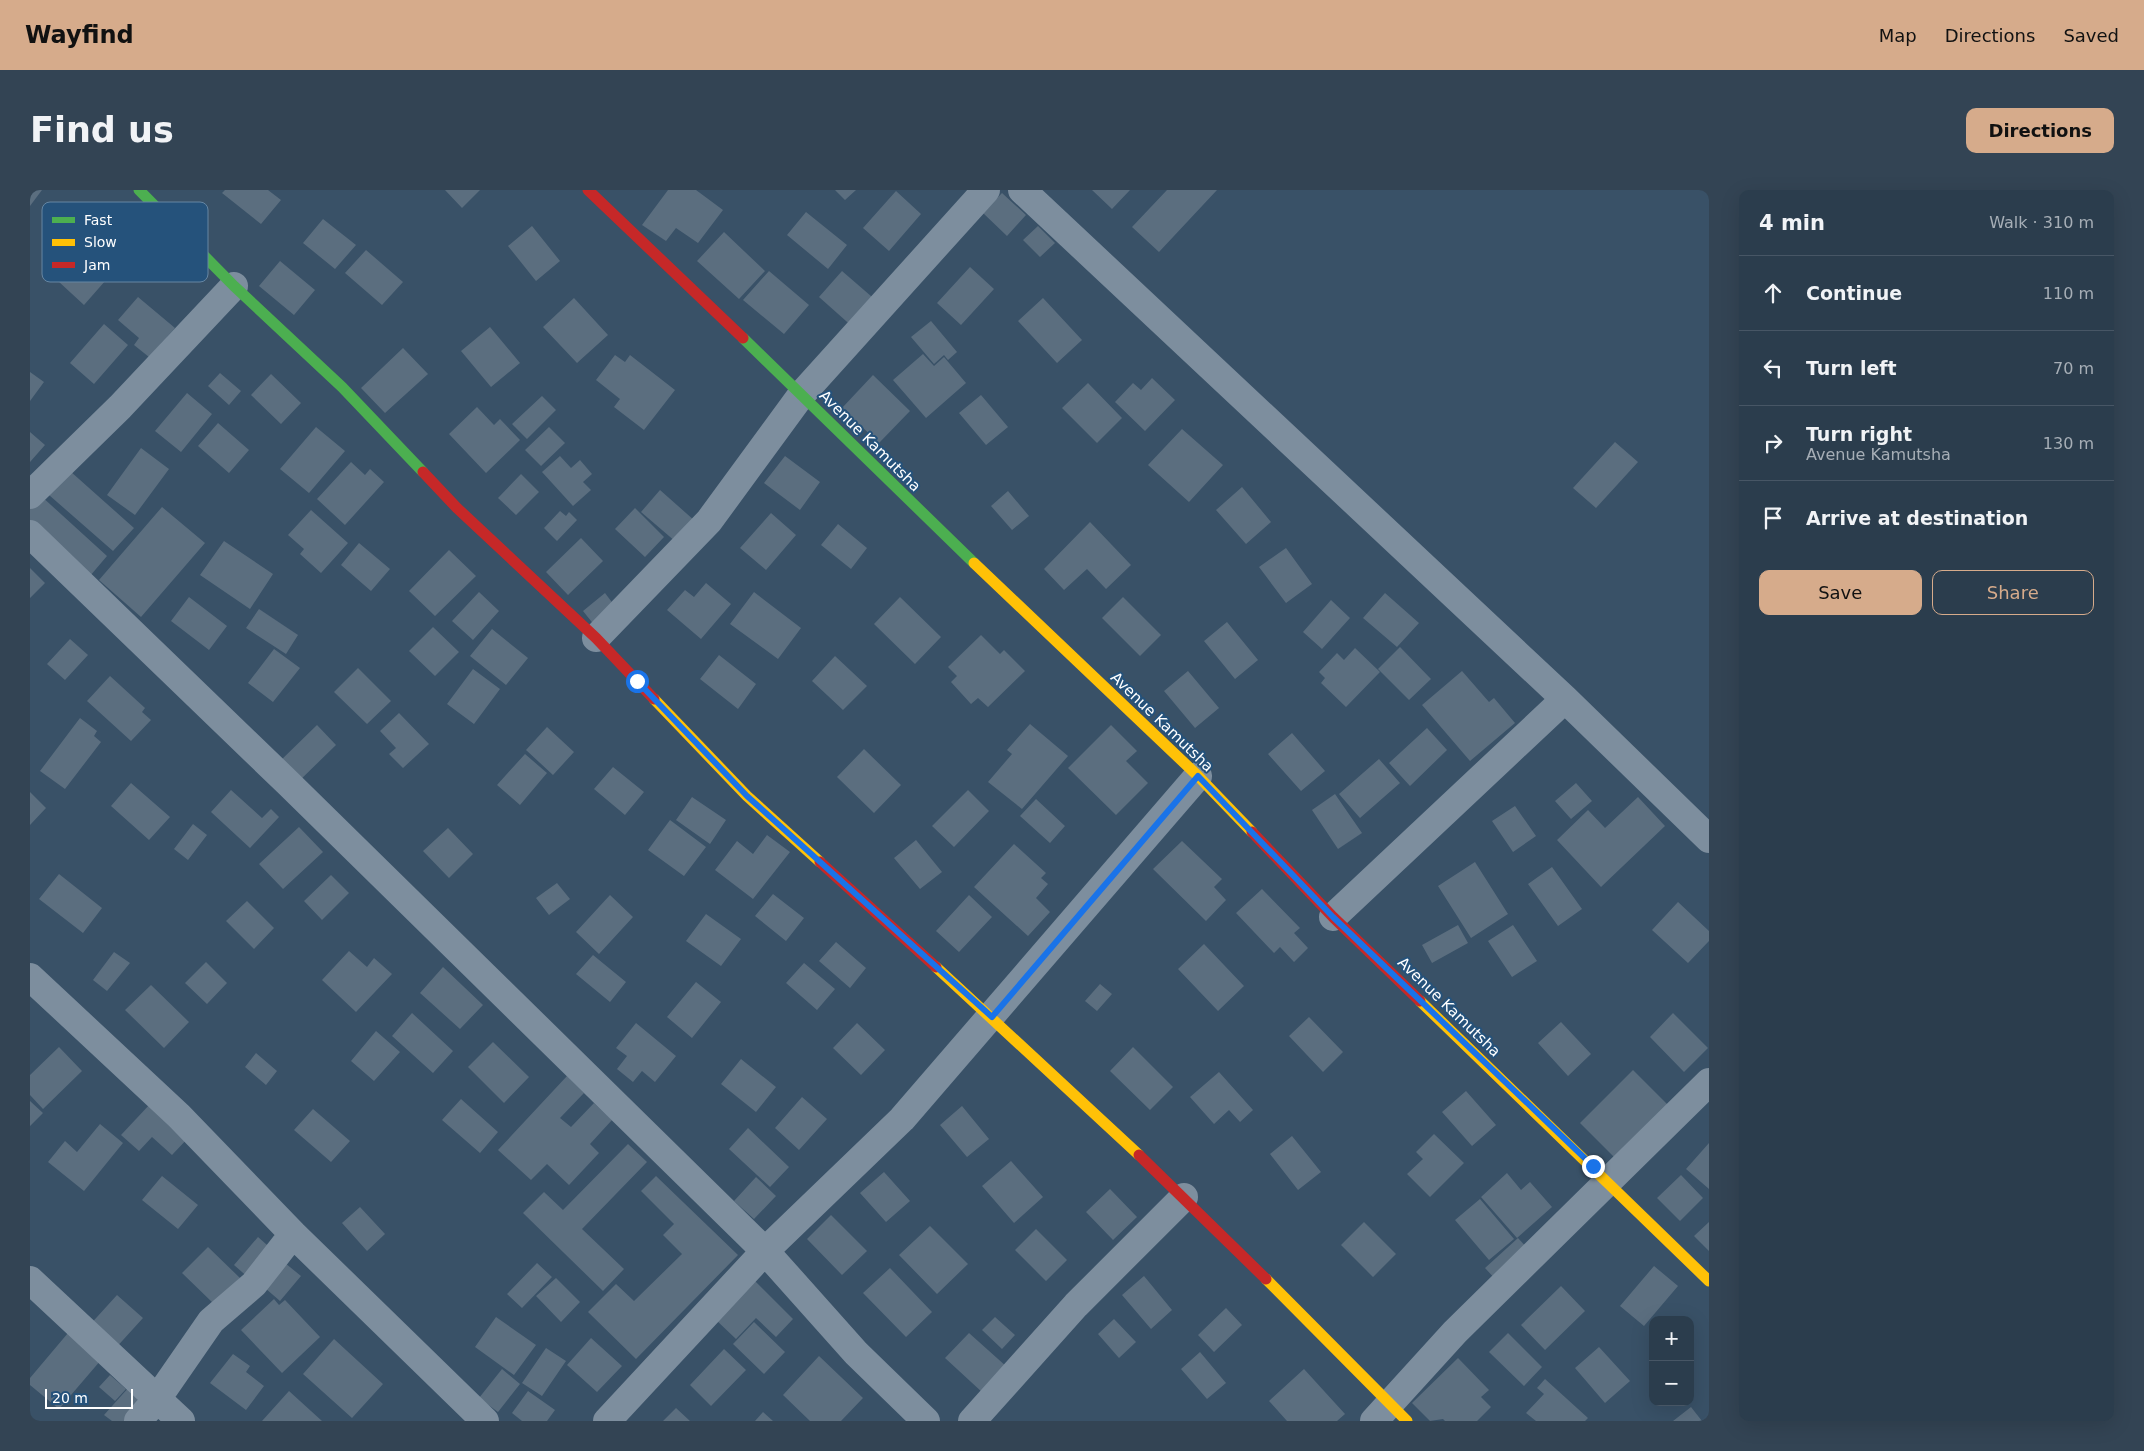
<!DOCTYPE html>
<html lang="en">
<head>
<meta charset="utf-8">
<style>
  :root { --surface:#2b3d4d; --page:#334454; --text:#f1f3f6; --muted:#a6aeb6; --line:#475665; --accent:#d6ab8b }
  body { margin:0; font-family:"DejaVu Sans",sans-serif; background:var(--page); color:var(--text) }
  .controls { position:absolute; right:15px; bottom:15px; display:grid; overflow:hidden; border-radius:10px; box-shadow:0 5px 20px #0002 }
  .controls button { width:45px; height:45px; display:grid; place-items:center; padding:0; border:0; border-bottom:1px solid var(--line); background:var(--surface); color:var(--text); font:25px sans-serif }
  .scale { position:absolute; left:15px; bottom:12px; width:88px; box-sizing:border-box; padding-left:5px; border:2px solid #fff; border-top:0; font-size:14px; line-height:18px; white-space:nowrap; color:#fff; -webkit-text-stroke:4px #25527b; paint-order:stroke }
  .stop { position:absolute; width:15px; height:15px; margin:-11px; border:4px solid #1a73e8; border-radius:50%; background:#fff }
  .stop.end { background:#1a73e8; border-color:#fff; box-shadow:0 1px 5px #0008 }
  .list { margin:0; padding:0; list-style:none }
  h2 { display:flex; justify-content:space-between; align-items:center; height:65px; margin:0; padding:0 20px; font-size:21px }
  h2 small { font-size:16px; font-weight:400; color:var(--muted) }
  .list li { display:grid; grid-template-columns:32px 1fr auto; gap:15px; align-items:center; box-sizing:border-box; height:75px; padding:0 20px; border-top:1px solid var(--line) }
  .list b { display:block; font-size:19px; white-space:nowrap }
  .list p { margin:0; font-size:16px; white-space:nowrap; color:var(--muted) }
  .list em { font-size:16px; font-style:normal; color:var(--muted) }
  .actions { display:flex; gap:10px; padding:15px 20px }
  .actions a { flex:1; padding:11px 0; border:1px solid var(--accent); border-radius:10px; text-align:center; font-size:18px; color:var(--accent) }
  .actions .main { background:var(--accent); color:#111 }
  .icon { flex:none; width:28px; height:28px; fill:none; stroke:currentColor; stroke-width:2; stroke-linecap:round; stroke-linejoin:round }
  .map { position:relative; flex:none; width:1679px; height:1231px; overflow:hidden; border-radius:10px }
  header { display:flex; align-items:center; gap:30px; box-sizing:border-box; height:70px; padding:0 25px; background:var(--accent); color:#111 }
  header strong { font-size:24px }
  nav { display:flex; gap:28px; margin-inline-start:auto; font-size:18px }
  .intro { display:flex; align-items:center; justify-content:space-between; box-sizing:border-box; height:120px; padding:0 30px }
  h1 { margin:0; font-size:35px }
  .button { padding:12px 22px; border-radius:10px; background:var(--accent); color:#111; font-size:18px; font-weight:700 }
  main { display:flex; gap:30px; padding:0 30px }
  aside { flex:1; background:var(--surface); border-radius:10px; box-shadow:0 5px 20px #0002 }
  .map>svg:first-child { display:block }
  .building { fill:#5b6e7f }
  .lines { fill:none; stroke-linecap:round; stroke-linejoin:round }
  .street { stroke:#7d8e9e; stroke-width:28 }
  .fast { stroke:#4caf50; stroke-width:11 }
  .slow { stroke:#ffc107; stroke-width:11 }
  .jam { stroke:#c62828; stroke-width:11 }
  .route { stroke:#1a73e8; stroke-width:6 }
  .labels { text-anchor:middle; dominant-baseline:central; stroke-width:4; stroke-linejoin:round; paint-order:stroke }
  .street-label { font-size:15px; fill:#fff; stroke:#25527b }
  .key { fill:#25527b; stroke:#6686a3; stroke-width:1 }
  .key-label { font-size:14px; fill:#fff }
</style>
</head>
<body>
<header>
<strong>Wayfind</strong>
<nav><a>Map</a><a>Directions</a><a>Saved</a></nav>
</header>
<div class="intro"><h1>Find us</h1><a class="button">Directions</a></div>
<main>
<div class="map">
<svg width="1679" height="1231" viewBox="0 0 1679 1231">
  <rect width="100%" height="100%" fill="#395167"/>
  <!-- building -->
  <path class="building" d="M0,0H12L0,16Z
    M195,0H238L251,10L231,34L192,3Z
    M415,0H450L432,18Z
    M638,0H666L693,20L668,53L646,38L636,51L612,35Z
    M805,0H826L815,10Z
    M1062,0H1100L1082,19Z
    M1137,0H1187L1129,62L1102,37Z
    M866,1L891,24L859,61L833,38Z
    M972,3L996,25L977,46L953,23Z
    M776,22L817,55L798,79L757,45Z
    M293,29L326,55L305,79L273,53Z
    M502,36L530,71L506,91L478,56Z
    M1008,36L1025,53L1010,67L993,50Z
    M694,42L735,81L709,109L667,71Z
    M45,47L83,82L54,115L15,79Z
    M336,60L373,92L352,115L315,83Z
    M250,71L285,100L264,125L229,96Z
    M940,77L964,99L931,135L907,113Z
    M739,81L779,115L754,144L713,110Z
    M812,81L849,113L825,139L789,107Z
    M108,107L145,138L119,167L104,155L109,148L88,130Z
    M544,108L578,145L547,173L513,137Z
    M1013,108L1052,150L1027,173L988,131Z
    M901,131L927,162L918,170L914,165L904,174L881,147Z
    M74,134L98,155L64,194L40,173Z
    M460,137L490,173L461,197L431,161Z
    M373,158L398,184L355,223L331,198Z
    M893,164L904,176L914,167L936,193L896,228L863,190Z
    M585,165L595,172L600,165L645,200L614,240L584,217L590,209L566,190Z
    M0,182L14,192L0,211Z
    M190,183L211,201L199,215L178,196Z
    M241,184L271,213L251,234L221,205Z
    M843,185L880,221L849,253L812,218Z
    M1122,188L1145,210L1115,241L1085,212L1103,193L1111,200Z
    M1058,193L1092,228L1067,253L1032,218Z
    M157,203L182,224L151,262L125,241Z
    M951,205L978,237L956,255L929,223Z
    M512,206L526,220L497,249L482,234Z
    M447,217L464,235L470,229L490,250L456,283L419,244Z
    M188,233L219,260L199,283L168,256Z
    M286,237L315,261L279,303L250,279Z
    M519,237L535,253L511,276L495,260Z
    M1152,239L1193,275L1159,312L1118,275Z
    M0,242L15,255L0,272Z
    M1585,252L1608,272L1566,318L1543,298Z
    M111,258L139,279L105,325L77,305Z
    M530,266L541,278L550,270L562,284L553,292L561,300L543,316L512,282Z
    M755,266L790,292L770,320L734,293Z
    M321,272L335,285L340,279L354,292L315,335L287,309Z
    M40,281L104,338L83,361L19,305Z
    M491,284L509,302L486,325L468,308Z
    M1212,297L1241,332L1216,354L1186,320Z
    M630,300L665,331L646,352L611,322Z
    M978,301L999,326L982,340L961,316Z
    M10,305L77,366L60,386L0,332V316Z
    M132,317L175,353L111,427L69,390Z
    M605,318L634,347L615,367L585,339Z
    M281,320L318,353L291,383L270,364L274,359L258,345Z
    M530,321L536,326L539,322L547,330L527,351L514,338Z
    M741,323L766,345L736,380L710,358Z
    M1060,332L1101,375L1076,399L1057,379L1034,400L1014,379Z
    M808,334L837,358L821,379L791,355Z
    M551,348L573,371L538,405L516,382Z
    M194,351L243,384L220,419L170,385Z
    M329,353L360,379L341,401L311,375Z
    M1256,358L1282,394L1256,413L1229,377Z
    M419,360L446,386L405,426L379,401Z
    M0,378L15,393L0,408Z
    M676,393L701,414L671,449L637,420L655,400L664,407Z
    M449,402L469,421L443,450L422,431Z
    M724,402L771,438L748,469L700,434Z
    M575,403L587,419L565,436L553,421Z
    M1355,403L1389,433L1367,457L1333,428Z
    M159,407L197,436L179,460L141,431Z
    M870,407L911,447L885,474L844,434Z
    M1093,407L1131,445L1110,466L1072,428Z
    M1301,410L1320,428L1292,459L1273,442Z
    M229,419L268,445L256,464L216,438Z
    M1197,432L1228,470L1205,489L1174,451Z
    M403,437L429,462L405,486L379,461Z
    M462,439L498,468L476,495L440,466Z
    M951,445L970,464L974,460L995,481L958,517L948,508L941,514L921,492L927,486L918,477Z
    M40,449L58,465L35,490L17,474Z
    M1370,457L1401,489L1379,510L1348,479Z
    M1325,458L1350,482L1316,517L1291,493L1295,488L1289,482L1307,463L1314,470Z
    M244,459L270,478L243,512L218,493Z
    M689,465L726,494L708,519L670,489Z
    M805,466L837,496L813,520L782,491Z
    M328,478L361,511L337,534L304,502Z
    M443,479L470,499L444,534L417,514Z
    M1158,481L1189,518L1165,538L1134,501Z
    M1432,481L1459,512L1464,508L1485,533L1440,571L1392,515Z
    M80,486L115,518L112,522L121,530L101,551L57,511Z
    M369,523L399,554L373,578L359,564L366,558L350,541Z
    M50,528L67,541L64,546L71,552L35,599L10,581Z
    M1000,534L1038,566L992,619L958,592L982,564L977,560Z
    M287,535L306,555L265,595L246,575Z
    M1081,535L1107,561L1096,571L1118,593L1086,625L1038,578Z
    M517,537L544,562L523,585L496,560Z
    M1397,538L1417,560L1380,596L1359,573Z
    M1262,543L1295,581L1271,601L1238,564Z
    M834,559L871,595L844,623L807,587Z
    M495,564L517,583L490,615L467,595Z
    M1349,569L1370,593L1330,628L1309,604Z
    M583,577L614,602L595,625L564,599Z
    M101,593L140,627L119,650L81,616Z
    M1546,593L1562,611L1541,629L1525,611Z
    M201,600L232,628L241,619L249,627L220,658L181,622Z
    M938,600L959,621L924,657L902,636Z
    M0,602L16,618L0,635Z
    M1305,604L1332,643L1308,659L1282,620Z
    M662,607L696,630L680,654L646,630Z
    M1608,607L1635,636L1571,697L1527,650L1558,620L1575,638Z
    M1006,609L1035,636L1020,653L990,626Z
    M1485,616L1506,646L1483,662L1462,631Z
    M640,630L676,657L654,686L618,660Z
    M163,634L177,645L158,670L144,659Z
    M269,637L293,662L253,699L229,674Z
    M418,638L443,664L419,688L393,661Z
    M737,645L760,662L723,709L685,680L707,651L723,664Z
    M886,650L912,682L890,699L864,668Z
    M1152,651L1192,689L1184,697L1196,710L1176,731L1123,679Z
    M984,654L1016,683L1011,688L1018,694L1006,708L1020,722L998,746L944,697Z
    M1445,672L1478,724L1441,748L1408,696Z
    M1522,677L1552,719L1528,736L1498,694Z
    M29,684L72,718L53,743L9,709Z
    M301,685L319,703L292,730L274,711Z
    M527,693L540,709L519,725L506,708Z
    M1232,699L1270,738L1264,743L1278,758L1264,772L1250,757L1244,763L1206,723Z
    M743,704L774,728L756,751L725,726Z
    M580,705L603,727L569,764L546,742Z
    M939,705L962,727L929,762L906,741Z
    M217,711L244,738L224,759L196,731Z
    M1648,712L1679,741V751L1658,773L1622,740Z
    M676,724L711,749L691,776L656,751Z
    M1428,735L1438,753L1402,773L1392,755Z
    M1483,735L1507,771L1482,787L1458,751Z
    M806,752L836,778L820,798L789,771Z
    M1174,754L1214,796L1188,821L1148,779Z
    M319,761L337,777L344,768L362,784L326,822L292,790Z
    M84,762L100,773L77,801L63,790Z
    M563,765L596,792L580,812L546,784Z
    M176,772L197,793L177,814L155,793Z
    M774,773L805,799L787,820L756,793Z
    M413,777L453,815L430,839L390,803Z
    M666,792L691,812L662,848L637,827Z
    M1070,794L1082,804L1067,821L1055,811Z
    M121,795L159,832L134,858L95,820Z
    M382,823L423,861L403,883L362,846Z
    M1643,823L1678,858L1654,882L1620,847Z
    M1279,827L1313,862L1293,882L1259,846Z
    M1531,832L1561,864L1538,886L1508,853Z
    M606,833L646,866L625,892L612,881L603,892L587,879L597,866L586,858Z
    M827,833L855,860L831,885L803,858Z
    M346,841L370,862L344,891L321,871Z
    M463,852L499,887L474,913L438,877Z
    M29,857L52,881L13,919L0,905V885Z
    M1103,857L1143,897L1120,920L1080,881Z
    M226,863L247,881L236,895L215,877Z
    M711,869L746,897L726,922L691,894Z
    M1603,880L1639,916L1586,969L1550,933Z
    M1189,882L1223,920L1210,932L1199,920L1184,934L1160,907Z
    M537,886L554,903L530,928L541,937L564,913L582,930L560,954L569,963L539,995L517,974L501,990L468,960Z
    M1436,901L1466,935L1442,956L1412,922Z
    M772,907L797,929L769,960L745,938Z
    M431,909L468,942L450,963L412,930Z
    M0,911L13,923L0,936Z
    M121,913L159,947L142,965L122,947L109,961L91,945Z
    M932,916L959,949L937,967L910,935Z
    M283,919L320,951L301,972L264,940Z
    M70,934L93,953L54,1001L18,972L35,951L47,962Z
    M718,938L759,977L740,997L699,959Z
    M1404,944L1434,973L1400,1007L1377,984L1393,969L1386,962Z
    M1262,946L1291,982L1268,1000L1240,964Z
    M1679,953V999L1656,979Z
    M598,954L617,972L552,1039L594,1079L573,1101L493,1023L514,1002L533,1020Z
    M981,971L1013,1007L984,1033L952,996Z
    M854,982L880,1011L856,1032L830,1003Z
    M1477,983L1491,1000L1500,992L1522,1017L1487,1048L1451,1007Z
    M1651,985L1673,1008L1650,1031L1627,1008Z
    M132,986L168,1015L148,1039L112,1010Z
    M626,986L708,1065L606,1169L558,1122L586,1094L604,1111L652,1064L633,1045L644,1034L611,1001Z
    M726,987L746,1006L724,1029L704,1011Z
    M1080,999L1107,1027L1083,1050L1056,1022Z
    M1450,1009L1484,1049L1459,1070L1425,1030Z
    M330,1017L355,1044L337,1061L312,1033Z
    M801,1025L837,1061L812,1085L777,1049Z
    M1334,1032L1366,1064L1343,1087L1311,1055Z
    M1679,1032V1061L1664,1046Z
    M900,1036L938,1074L907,1104L869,1065Z
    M1006,1039L1037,1070L1016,1091L985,1060Z
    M228,1047L245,1062L220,1089L204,1075Z
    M1488,1048L1500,1061L1467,1091L1455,1078Z
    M178,1057L210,1088L184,1114L152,1083Z
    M255,1073L271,1086L250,1111L235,1098Z
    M507,1073L522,1087L492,1118L477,1104Z
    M1624,1076L1648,1096L1614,1136L1590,1116Z
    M860,1078L902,1122L876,1147L833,1103Z
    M1114,1086L1142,1120L1121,1139L1092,1105Z
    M526,1088L550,1112L531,1132L506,1106Z
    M724,1090L763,1129L746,1147L726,1128L706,1149L685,1129Z
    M1531,1096L1555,1121L1515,1160L1491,1135Z
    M87,1105L113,1128L83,1161L57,1138Z
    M244,1109L249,1115L255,1110L290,1147L252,1183L211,1140Z
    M1196,1118L1212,1135L1184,1162L1168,1145Z
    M466,1127L506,1155L484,1185L445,1157Z
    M965,1127L985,1145L972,1159L952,1140Z
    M1084,1129L1106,1152L1089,1168L1068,1144Z
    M724,1132L755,1162L734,1184L703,1154Z
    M38,1143L71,1170L29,1219L0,1195V1188Z
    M939,1143L977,1177L953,1203L915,1168Z
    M1478,1143L1512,1177L1494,1196L1459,1162Z
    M561,1148L592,1176L567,1202L537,1175Z
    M304,1149L353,1194L322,1228L273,1184Z
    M1569,1157L1600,1191L1575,1213L1545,1178Z
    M516,1158L536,1171L512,1206L492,1193Z
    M694,1159L716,1180L681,1216L660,1195Z
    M1170,1162L1196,1193L1177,1209L1151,1179Z
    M203,1164L220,1176L216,1182L234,1196L216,1220L180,1193Z
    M789,1166L833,1208L811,1231H780L753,1205Z
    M1428,1168L1459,1200L1451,1207L1461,1217L1447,1231H1415L1413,1229L1400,1231L1382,1213Z
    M472,1179L490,1194L468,1222L449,1208Z
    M1274,1179L1315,1224L1307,1231H1257L1239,1211Z
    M80,1185L96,1199L85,1211L69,1197Z
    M1515,1189L1558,1228L1555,1231H1506L1496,1223L1514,1204L1507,1198Z
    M100,1196L115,1209L95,1231H82L74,1225Z
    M259,1201L292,1231H232Z
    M498,1201L525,1220L517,1231H492L482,1223Z
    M1661,1217L1672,1231H1643Z
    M646,1218L660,1231H633Z
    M733,1222L743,1231H725Z"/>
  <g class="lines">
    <!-- street -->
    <path class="street" d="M992,0L1535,509L1679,649
      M0,305L90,217L204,96
      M0,344L258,593L735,1061L826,1163L896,1231
      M566,448L679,331L772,204L956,0
      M1303,727L1535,509
      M0,787L149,926L263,1044L455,1231
      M0,1090L151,1231
      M108,1231L127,1209L181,1131L224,1094L263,1044
      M577,1231L735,1061L872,929L1168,586
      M942,1231L1046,1115L1154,1007
      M1344,1231L1425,1142L1679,892"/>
    <!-- fast -->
    <path class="fast" d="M109,0L204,96L312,197L393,282
      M713,148L944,373"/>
    <!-- slow -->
    <path class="slow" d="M944,373L1168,586L1222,642
      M624,509L717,606L790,672
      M906,777L1109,965
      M1390,811L1679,1091
      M1236,1089L1377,1231"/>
    <!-- jam -->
    <path class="jam" d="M558,0L713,148
      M393,282L427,318L566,448L624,509
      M1222,642L1303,727L1390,811
      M790,672L906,777
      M1109,965L1236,1089"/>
  </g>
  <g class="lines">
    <!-- route -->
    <path class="route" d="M607,491L717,606L962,827L1168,586L1303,727L1563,976"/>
  </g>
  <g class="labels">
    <!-- street labels -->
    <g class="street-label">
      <text transform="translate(840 251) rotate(45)">Avenue Kamutsha</text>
      <text transform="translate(1132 532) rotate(44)">Avenue Kamutsha</text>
      <text transform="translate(1419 817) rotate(44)">Avenue Kamutsha</text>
    </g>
  </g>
  <!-- legend -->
  <rect x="12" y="12" width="166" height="80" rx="8" class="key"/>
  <rect x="22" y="27" width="23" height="6" fill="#4caf50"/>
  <rect x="22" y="49" width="23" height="7" fill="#ffc107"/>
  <rect x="22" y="72" width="23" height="6" fill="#c62828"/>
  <g class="key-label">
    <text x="54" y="35">Fast</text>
    <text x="54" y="57">Slow</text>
    <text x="54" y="80">Jam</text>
  </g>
</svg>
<div class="controls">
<button>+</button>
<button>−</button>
</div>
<div class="scale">20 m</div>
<div class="stop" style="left:607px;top:491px"></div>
<div class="stop end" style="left:1563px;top:976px"></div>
</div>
<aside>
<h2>4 min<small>Walk · 310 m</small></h2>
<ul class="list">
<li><svg class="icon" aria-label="ahead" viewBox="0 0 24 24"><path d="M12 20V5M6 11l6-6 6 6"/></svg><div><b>Continue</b></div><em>110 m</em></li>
<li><svg class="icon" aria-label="left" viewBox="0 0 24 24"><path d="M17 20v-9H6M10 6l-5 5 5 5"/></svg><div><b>Turn left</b></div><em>70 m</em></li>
<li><svg class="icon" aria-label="right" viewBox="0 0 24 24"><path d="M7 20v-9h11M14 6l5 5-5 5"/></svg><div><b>Turn right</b><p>Avenue Kamutsha</p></div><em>130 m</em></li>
<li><svg class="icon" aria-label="arrive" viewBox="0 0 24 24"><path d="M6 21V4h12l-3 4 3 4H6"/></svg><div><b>Arrive at destination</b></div></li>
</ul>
<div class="actions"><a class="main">Save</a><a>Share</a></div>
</aside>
</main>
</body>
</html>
